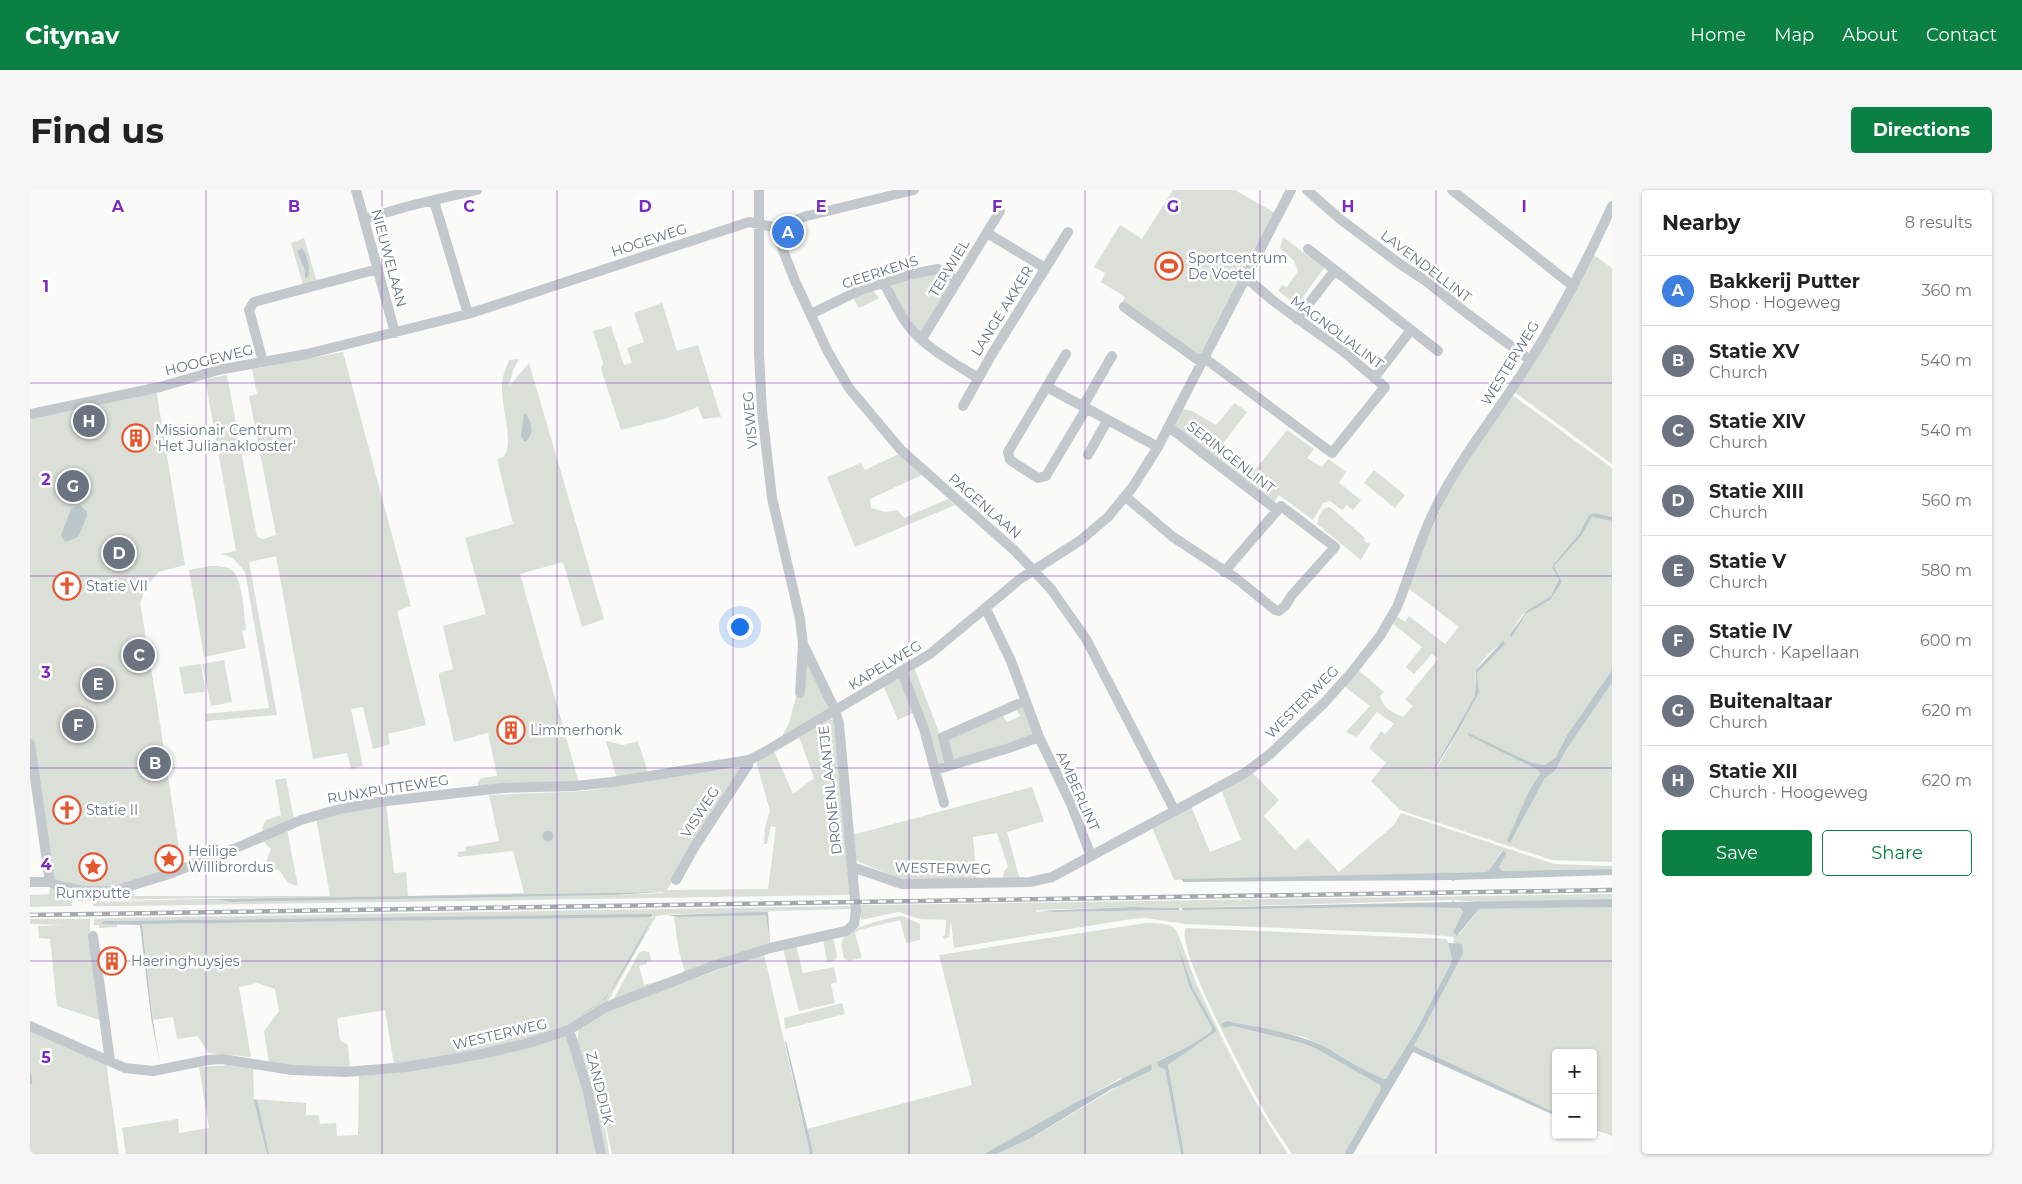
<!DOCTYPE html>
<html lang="en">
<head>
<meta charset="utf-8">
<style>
  :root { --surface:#fff; --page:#f6f6f6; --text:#222; --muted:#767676; --line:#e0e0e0; --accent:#0b8043 }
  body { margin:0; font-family:Montserrat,sans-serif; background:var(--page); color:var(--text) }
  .controls { position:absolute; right:15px; bottom:15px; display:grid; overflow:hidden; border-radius:5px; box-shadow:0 1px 4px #0004 }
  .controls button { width:45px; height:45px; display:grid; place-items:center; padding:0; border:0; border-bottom:1px solid var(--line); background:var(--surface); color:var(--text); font:25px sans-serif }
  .you { position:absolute; left:709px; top:436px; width:18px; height:18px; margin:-12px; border:4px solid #fff; border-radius:50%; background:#1a73e8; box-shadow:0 0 0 8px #1a73e833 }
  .badge { display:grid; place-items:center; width:32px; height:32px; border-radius:50%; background:var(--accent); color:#fff; font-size:16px; font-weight:700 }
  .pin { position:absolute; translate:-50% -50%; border:2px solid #fff; box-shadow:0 1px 5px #0006 }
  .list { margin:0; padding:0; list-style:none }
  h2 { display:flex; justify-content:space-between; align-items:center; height:65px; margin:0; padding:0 20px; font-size:21px }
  h2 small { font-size:16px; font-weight:400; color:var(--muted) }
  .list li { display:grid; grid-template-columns:32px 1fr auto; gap:15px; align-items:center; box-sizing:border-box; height:70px; padding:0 20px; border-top:1px solid var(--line) }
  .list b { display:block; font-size:19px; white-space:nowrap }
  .list p { margin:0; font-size:16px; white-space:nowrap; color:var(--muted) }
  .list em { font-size:16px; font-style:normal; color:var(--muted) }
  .actions { display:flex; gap:10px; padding:15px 20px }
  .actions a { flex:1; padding:11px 0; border:1px solid var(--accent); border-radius:5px; text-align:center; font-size:18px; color:var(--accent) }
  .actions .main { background:var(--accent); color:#fff }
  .map { position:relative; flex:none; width:1582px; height:964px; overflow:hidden; border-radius:5px }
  header { display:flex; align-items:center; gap:30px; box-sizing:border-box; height:70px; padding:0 25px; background:var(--accent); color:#fff }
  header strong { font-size:24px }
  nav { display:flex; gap:28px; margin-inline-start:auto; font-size:18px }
  .intro { display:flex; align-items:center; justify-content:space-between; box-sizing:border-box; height:120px; padding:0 30px }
  h1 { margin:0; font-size:35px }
  .button { padding:12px 22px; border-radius:5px; background:var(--accent); color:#fff; font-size:18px; font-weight:700 }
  main { display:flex; gap:30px; padding:0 30px }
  aside { flex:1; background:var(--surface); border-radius:5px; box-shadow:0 1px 4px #0004 }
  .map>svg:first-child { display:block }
  .green { fill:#dadfd7; fill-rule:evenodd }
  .water { fill:#bbc7cb }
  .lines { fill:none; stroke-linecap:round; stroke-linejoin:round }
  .stream { stroke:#bbc7cb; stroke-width:2.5 }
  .minor { stroke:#c3c8cc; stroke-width:10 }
  .rail-casing { stroke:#a2aab0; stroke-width:4.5 }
  .rail { stroke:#fff; stroke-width:2.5; stroke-dasharray:8; stroke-linecap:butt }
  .grid { fill:none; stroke:#7b2cbf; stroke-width:1; stroke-opacity:0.55 }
  .labels { text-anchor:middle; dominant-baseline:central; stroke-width:5; stroke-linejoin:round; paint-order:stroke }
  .street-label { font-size:14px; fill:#657683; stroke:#fff }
  .poi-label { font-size:14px; fill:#657683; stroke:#fff; text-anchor:start }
  .grid-label { font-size:16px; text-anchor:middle; font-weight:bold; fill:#7b2cbf; stroke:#fff; stroke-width:5; stroke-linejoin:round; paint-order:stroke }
</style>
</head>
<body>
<header>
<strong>Citynav</strong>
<nav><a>Home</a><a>Map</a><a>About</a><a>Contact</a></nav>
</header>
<div class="intro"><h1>Find us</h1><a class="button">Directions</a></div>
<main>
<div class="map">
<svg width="1582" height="964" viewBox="0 0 1582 964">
  <rect width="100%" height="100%" fill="#fafaf8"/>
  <!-- green -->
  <path class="green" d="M1143,0H1205L1245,23L1168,168L1092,113L1095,107L1071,92L1075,83L1064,77L1090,35L1112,49Z
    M1253,47L1294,78L1267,115L1248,101L1252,95L1257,97L1268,81L1264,71L1250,58Z
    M274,48L287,92L273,95L261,53Z
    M1564,65L1582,78V274L1483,201Z
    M907,82L921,93L892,141L887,142L861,100L862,95Z
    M842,99L849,108L829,118L823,108Z
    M632,113L647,161L668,155L691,227L673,229L668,217L638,228L591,240L571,179L573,173L563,141L581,136L594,175L602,173L597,158L614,152L604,123Z
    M313,162L381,416L367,421L396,535L358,544L360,554L343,559L333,517L321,519L333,576L321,579L317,563L283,569L246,366L219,372L247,525L176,531L175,524L239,518L215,382L203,368L191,364L206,361L175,189L197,185L227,347L233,349L246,345L219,206L227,204L222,179Z
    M489,169L483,180L479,196L499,173L574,429L552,437L533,372L490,384L549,593L448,597V592L451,588L467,586L458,543L424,552L409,487V483L423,479L413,436L456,424L435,348L483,334L467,269C471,268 474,267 476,263C482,248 472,218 472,200C471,190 475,180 479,170Z
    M126,199L155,375L129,382L116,396L110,413L127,514L152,678L126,687L63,701L22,691L0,549V226Z
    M1480,206L1485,207L1582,278V327L1564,323L1559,325L1549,344L1523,375L1522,378L1529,389L1521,406L1492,425L1480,444L1481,447L1496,424L1520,410L1532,392L1524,376L1551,346L1562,327L1582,331V480L1537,545L1526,567L1515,575L1500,572L1439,544L1508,580L1510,584L1500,599L1480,653L1515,588L1525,581L1536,560L1582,493V672L1522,670L1497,662L1370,620L1341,591L1356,573L1339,558L1351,541L1355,544L1364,534L1347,522L1327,547L1316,542L1340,516L1314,496L1328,480L1354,502L1350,506C1354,519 1362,522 1373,527L1383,516L1375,510L1408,469L1402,464L1384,484L1376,477L1392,457L1362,433L1365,425L1375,432L1379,426L1415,454L1429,437L1378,398L1387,372L1419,301ZM1473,452L1447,483L1449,503L1429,541L1402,585L1445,506C1446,499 1444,493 1445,486C1446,473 1464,459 1473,452Z
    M1205,213L1217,222L1185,264L1218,289L1257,240L1284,259L1277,268L1292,277L1298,269L1316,282L1309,293L1331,310L1323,320L1317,315L1312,320L1300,311L1293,313L1283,330L1249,305L1243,313L1144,235L1152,219L1162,221L1186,235Z
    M869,264L892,285L840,309L841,318L856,322L867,320L874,328L918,309L925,315L825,357L797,287L831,273L835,280Z
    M1344,280L1375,305L1365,318L1334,293Z
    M1300,317L1335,348L1334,351L1340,354L1331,370L1287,334C1289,327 1290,318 1300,317Z
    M180,376C188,376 196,376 203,381C213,391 214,426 216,439L212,441L216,458L174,467L159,380Z
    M774,463L800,518L750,550L759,533L766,507L773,506Z
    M194,470L202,512L181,516L172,474Z
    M171,474L175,498L174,502L154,504L149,477Z
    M884,477L910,545L916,572L908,575L877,483Z
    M867,488H870L885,522L868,530L853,495Z
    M994,517L1005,544L928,570L923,569L918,548L973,526L977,532L990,526L987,520Z
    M797,528L801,529L805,533L820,705L101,716H63V711H47V703L63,705L64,707L92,705L103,702L104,706H300L286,627L356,613L364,683L376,682L378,706L494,703L483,661L428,667V662L436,661L435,657L469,651L459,605L556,601L688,580L710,578L637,700L738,699L746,637L741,636L737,654H734L735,637L740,621L726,571L744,561L763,604L784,588L768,544ZM633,702V703L584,705L202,712L188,710L70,712L71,710L182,708L234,709Z
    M576,551L593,555L608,551L618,583L587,589Z
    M1224,584L1249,610L1234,626L1265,660L1278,649L1309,682L1364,635L1371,623L1524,674L1582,676V679L1472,681L1469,677L1477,663L1472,660L1460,679L1456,682L1144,690L1122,637L1161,616L1180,662L1211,650L1191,600L1217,585Z
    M256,588L264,630L233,643L232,637L236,630L251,625L245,590Z
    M1002,597L1014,631L977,642L990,690L973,691L974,681L978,677L967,643L943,647L947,690L875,691L825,670L822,645Z
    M257,640L268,696L258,693L250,681L241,677L236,672L241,659L232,650Z
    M20,696L43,702L42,716L0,717V705L19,704Z
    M1582,704V709L1448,712L1423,710L1152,718L1101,717L1006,720L1007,722H1024L1356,717L1429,718L1434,722L1424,739L1429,745L1449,719L1582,717V946L1563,939V863H1526V923L1384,856L1433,764L1431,754H1423L1424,747L1396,744L1155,734L1116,728L1101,729L924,758L921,731L919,747L914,749L912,747L915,745L916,730L890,729L869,722L831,730L829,717L831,715H846Z
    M821,716L822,719L740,721L738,723L642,724L626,726L578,811L542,835L499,850L364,875L355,820L307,828L310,850L318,855L320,879H292L239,873L234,841L249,821L245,799L227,793L209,797L221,867L178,863L168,846L147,849L143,827L123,830L112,734L619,726L622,729L623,726L553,725L73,731L72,734H87V737L69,738V735H64V729L82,728Z
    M736,724L740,753L655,783L649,761L644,728L645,727Z
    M872,726L890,734V750L876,753L870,730L829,740L825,743L832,768L818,771L814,768C813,763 810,754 813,749C819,737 858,728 872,726Z
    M0,729H60V742L59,743L70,830L27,816L20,749L9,748L8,736L33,735L0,734Z
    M1116,733C1125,733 1139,733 1145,739C1149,742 1164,790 1169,799C1195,856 1223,912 1258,964H1154L1138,875L1187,841L1163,798L1145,747L1159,796L1182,838V841L1161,855L1127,871L1135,879L1151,964H967L1005,946L1094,893L1091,888L954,964H783L777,939L942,895L909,765Z
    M1156,738L1417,749L1422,768L1420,775L1386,841L1356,889L1345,887L1313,867L1274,847L1198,831L1193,838L1203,836L1272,853L1285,858L1350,895L1351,899L1314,964H1262C1255,952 1246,941 1239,929C1225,905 1143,756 1156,738Z
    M793,749L804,750L807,767L804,771L797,772Z
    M766,755L773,783L804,777L807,792L801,794L805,813L769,821L753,758Z
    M613,761L619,762L621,770L617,771V774L609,776L614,795L643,787L583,810L609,763Z
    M734,764L780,964H582L572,919L579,964H573L547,851L549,839L587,816Z
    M812,813L815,824L755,839L754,828Z
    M0,840L76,872L89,964H0Z
    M533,846L536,847L543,858L568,964H96L92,938L148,929L149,943L179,938L169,877L200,875L223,879L224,909L276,913V925H289L290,934L306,933L307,946L328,945L329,884Z"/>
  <!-- water -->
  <path class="water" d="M272,58C277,64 281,80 278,87L275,88V80L267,61Z
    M494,223L496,224C502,234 505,242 496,251H494L491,246Z
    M50,315L57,322V326L48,347L35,352L31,345L41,319Z
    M1564,323L1582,327V331L1562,327L1551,346L1524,376L1532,392L1520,410L1496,424L1481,448L1480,444L1497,421L1521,406L1529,389L1522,378L1523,375L1549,344L1559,325Z
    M1473,451L1475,454L1447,483L1449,503L1429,540L1400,586L1445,506L1446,480Z
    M1582,480V493L1536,560L1525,581L1515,588L1480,653L1477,651L1500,599L1510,584L1508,580L1438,545V543L1500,572L1515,575L1526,567L1537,545Z
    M512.5 646a5.5 5.5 0 1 1 11 0a5.5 5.5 0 1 1-11 0Z
    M1473,660L1477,663L1469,677L1472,681L1582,679V685L1424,690L1423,692L1422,690L1153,692L1152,689L1456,682L1460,679Z
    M633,702L584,705L202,712L188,710L70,711Z
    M1423,710L1424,712L1582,709V717L1449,719L1427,746L1423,742L1433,722L1430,718L1356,717L1152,720V718L1422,712Z
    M1101,717L1149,718V720L1024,722L1006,721Z
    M738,722L740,753L736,725L647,727L638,725Z
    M622,724C624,732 583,800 575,809C567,816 555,822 546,828L572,811L580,802L622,728L621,727L112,734L122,824L130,875L121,827L110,735L71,734L73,731Z
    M1145,747L1163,798L1187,841L1138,875L1154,964H1151L1135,879L1129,877L1126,872L1161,855L1182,841V838L1159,796Z
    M1418,753L1432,754L1433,764L1384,856L1526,923V926L1383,862L1323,964H1314L1351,899L1350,895L1285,858L1272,853L1203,836L1193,838L1191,834L1197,831C1231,838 1264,842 1295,857C1306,863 1347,889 1356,889L1386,841L1420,775L1422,768Z
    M756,851L783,962V964H780L755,852Z
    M1121,874L1122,879L1120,881L1080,900L1001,948L967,964H954L1043,914Z
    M224,910H227L239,964H237Z"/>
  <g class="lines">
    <!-- stream -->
    <path class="stream" d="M0,884L1,893"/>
    <!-- minor -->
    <path class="minor" d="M326,0L365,143
      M729,0V164L732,221L742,308L770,429L773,454L770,503
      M1277,0L1310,29L1370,74L1396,91L1435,122L1500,170
      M1422,0L1543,96
      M404,11L438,124
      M334,29L379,16L447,0
      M744,37L765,91L798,162L819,198L871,260L984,360L1021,399L1056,449L1145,621
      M957,43L1015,78
      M1278,59L1408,161
      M854,93C861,107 868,121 877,134C894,157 924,173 948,188
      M1094,117L1171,172
      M781,124L830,100L882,84L908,79L927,91
      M1267,129L1305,80
      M892,149L970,21
      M1036,164L978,262L980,270L1008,288L1016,286L1056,219
      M1173,167L1302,263L1355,197L1314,162L1246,113L1215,87
      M233,172L219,120L224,112L348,79
      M1344,188L1381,140
      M1017,197L1128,257
      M933,216L962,164L1038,42
      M1053,216L1082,166
      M0,224L130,197L188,180L277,164L438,124L719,32L744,37L777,26L884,0
      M1139,237L1247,320
      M1058,265L1077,231
      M1096,307L1143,347L1207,389L1245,420L1249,421L1255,416L1262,405L1305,357L1251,316L1194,382
      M956,419L981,471L1009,547L1041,614L1061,666
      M872,482L894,539L905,580L979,558L1009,547
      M0,554L20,692
      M920,575L913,547L995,511
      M905,580L914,613
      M822,677L872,694L1000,692L1022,687L1215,583L1239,565L1294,513L1321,483L1350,446L1367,417C1381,382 1391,345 1409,311C1429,272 1457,236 1481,200C1520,142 1553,80 1582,16
      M646,690L665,656L718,575L719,570
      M0,692H20L29,696L54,701H84L136,685L206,658L271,630L310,619L348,612L436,602L473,598L545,596L582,592L719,570L733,563L900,464L990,389L1051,350L1078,327L1102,298L1128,257L1261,0
      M63,746L80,871
      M0,836L95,878L123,881L178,870L192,869L262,880L315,882L376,877L451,864L495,854L539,840L576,817L683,776L740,758L816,741L824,734L826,721L809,534L805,520L773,454
      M539,840L557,898L571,964"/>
    <!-- rail casing -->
    <g class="rail-casing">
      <path id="rail" d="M0,725L1582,700"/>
    </g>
    <!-- rail -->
    <use href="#rail" class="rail"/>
  </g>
  <!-- grid -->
  <path class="grid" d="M176,0V964M352,0V964M527,0V964M703,0V964M879,0V964M1055,0V964M1230,0V964M1406,0V964M0,193H1582M0,386H1582M0,578H1582M0,771H1582"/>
  <!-- icons -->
  <defs>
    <g id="stadium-ring" transform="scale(1.4375)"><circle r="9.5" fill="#fff" stroke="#e4572e" stroke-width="1.5"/><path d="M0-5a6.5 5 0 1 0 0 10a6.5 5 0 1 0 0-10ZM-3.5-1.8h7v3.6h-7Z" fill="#e4572e"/></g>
    <g id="building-ring" transform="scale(1.4375)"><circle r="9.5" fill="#fff" stroke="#e4572e" stroke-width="1.5"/><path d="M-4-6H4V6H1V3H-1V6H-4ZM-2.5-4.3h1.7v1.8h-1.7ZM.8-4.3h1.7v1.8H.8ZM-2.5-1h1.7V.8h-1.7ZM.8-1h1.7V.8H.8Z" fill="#e4572e"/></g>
    <g id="church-ring" transform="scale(1.4375)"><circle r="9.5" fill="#fff" stroke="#e4572e" stroke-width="1.5"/><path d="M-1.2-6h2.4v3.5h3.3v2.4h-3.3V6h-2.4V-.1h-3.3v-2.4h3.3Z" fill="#e4572e"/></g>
    <g id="sight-ring" transform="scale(1.4375)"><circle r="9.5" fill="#fff" stroke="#e4572e" stroke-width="1.5"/><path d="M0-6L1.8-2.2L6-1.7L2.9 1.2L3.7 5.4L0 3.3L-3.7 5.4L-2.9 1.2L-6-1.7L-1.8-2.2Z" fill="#e4572e"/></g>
  </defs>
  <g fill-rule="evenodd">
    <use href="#stadium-ring" x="1139" y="76"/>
    <use href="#building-ring" x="106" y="248"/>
    <use href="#church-ring" x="37" y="396"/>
    <use href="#building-ring" x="481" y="540"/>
    <use href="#church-ring" x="37" y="620"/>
    <use href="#sight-ring" x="139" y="669"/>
    <use href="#sight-ring" x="63" y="677"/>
    <use href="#building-ring" x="82" y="771"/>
  </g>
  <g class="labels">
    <!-- street labels -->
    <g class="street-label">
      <text transform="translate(619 50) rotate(-18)">HOGEWEG</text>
      <text transform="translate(359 68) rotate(75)">NIEUWELAAN</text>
      <text transform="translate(1396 76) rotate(37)">LAVENDELLINT</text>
      <text transform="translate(919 78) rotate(-59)">TERWIEL</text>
      <text transform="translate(850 82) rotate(-18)">GEERKENS</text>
      <text transform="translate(972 121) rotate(-58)">LANGE AKKER</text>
      <text transform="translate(1307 142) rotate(37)">MAGNOLIALINT</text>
      <text transform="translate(179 170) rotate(-14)">HOOGEWEG</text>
      <text transform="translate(1480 173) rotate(-58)">WESTERWEG</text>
      <text transform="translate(720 230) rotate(-95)">VISWEG</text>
      <text transform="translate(1201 267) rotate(38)">SERINGENLINT</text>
      <text transform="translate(955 316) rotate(41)">PAGENLAAN</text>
      <text transform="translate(855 475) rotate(-31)">KAPELWEG</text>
      <text transform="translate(1272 512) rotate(-45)">WESTERWEG</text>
      <text transform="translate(358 599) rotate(-9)">RUNXPUTTEWEG</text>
      <text transform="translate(800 600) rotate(-96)">DRONENLAANTJE</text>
      <text transform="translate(1048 601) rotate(66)">AMBERLINT</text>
      <text transform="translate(670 622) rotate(-57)">VISWEG</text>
      <text transform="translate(913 678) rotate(1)">WESTERWEG</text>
      <text transform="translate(470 844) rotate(-13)">WESTERWEG</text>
      <text transform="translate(570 898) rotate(76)">ZANDDIJK</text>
    </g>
    <!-- poi labels -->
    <g class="poi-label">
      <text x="1158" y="68">Sportcentrum<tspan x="1158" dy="16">De Voetel</tspan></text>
      <text x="125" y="240">Missionair Centrum<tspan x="125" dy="16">'Het Julianaklooster'</tspan></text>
      <text x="56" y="396">Statie VII</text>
      <text x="500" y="540">Limmerhonk</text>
      <text x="56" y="620">Statie II</text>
      <text x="158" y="661">Heilige<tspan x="158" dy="16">Willibrordus</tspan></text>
      <text x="63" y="703" text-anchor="middle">Runxputte</text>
      <text x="101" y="771">Haeringhuysjes</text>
    </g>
  </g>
  <g class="grid-label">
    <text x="88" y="22">A</text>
    <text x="264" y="22">B</text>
    <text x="439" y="22">C</text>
    <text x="615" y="22">D</text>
    <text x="791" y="22">E</text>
    <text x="967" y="22">F</text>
    <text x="1143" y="22">G</text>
    <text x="1318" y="22">H</text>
    <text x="1494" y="22">I</text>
    <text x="16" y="102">1</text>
    <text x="16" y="295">2</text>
    <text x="16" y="488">3</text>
    <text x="16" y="680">4</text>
    <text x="16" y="873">5</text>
  </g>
</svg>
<div class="controls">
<button>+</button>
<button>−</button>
</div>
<div class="you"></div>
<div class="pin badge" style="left:758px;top:42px;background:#3f7fe0">A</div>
<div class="pin badge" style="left:125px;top:573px;background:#6b7280">B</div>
<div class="pin badge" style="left:109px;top:465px;background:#6b7280">C</div>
<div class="pin badge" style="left:89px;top:363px;background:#6b7280">D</div>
<div class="pin badge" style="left:68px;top:494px;background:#6b7280">E</div>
<div class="pin badge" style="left:48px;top:535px;background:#6b7280">F</div>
<div class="pin badge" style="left:43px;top:296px;background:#6b7280">G</div>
<div class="pin badge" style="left:59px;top:231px;background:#6b7280">H</div>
</div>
<aside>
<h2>Nearby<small>8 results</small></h2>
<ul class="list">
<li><span class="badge" style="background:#3f7fe0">A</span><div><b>Bakkerij Putter</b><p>Shop · Hogeweg</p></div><em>360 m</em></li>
<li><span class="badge" style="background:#6b7280">B</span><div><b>Statie XV</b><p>Church</p></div><em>540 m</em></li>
<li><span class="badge" style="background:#6b7280">C</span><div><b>Statie XIV</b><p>Church</p></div><em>540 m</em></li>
<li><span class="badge" style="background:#6b7280">D</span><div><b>Statie XIII</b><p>Church</p></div><em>560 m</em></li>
<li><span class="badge" style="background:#6b7280">E</span><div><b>Statie V</b><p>Church</p></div><em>580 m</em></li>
<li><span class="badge" style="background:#6b7280">F</span><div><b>Statie IV</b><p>Church · Kapellaan</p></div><em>600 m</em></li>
<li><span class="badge" style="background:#6b7280">G</span><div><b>Buitenaltaar</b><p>Church</p></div><em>620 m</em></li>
<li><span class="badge" style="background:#6b7280">H</span><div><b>Statie XII</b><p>Church · Hoogeweg</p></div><em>620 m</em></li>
</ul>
<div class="actions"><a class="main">Save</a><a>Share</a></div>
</aside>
</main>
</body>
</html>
